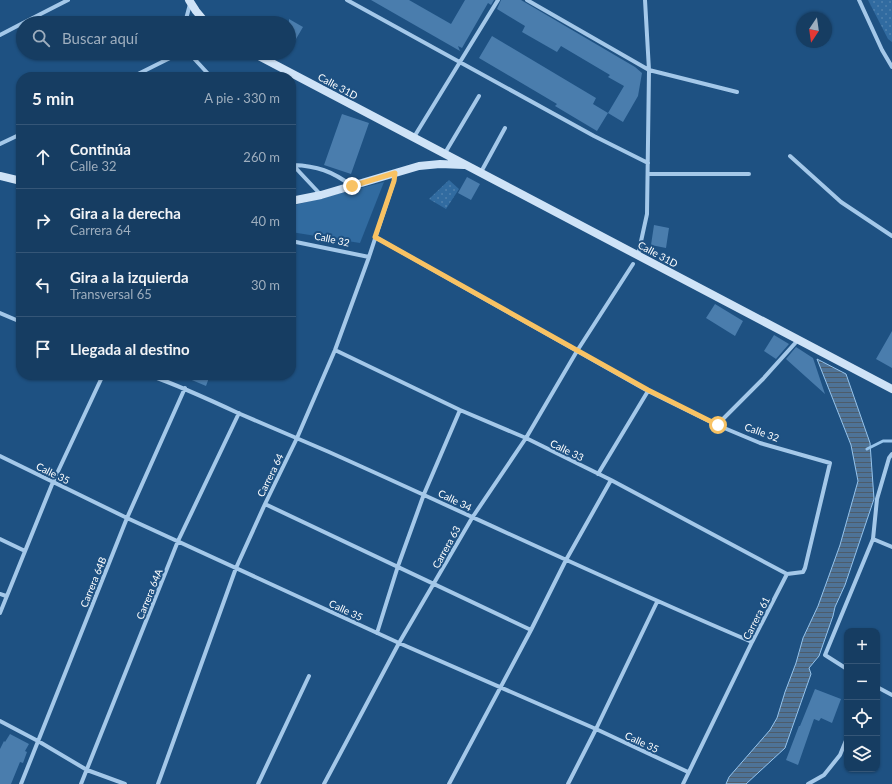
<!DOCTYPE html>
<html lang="es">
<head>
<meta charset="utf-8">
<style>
  :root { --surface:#163d62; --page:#23486b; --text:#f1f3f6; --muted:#9eaebe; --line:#355677 }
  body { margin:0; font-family:Lato,sans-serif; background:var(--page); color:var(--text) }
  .controls { position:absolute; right:12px; bottom:12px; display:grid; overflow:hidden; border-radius:8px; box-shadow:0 1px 3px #0004 }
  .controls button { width:36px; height:36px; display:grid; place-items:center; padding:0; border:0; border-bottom:1px solid var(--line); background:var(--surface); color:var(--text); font:20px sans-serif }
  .compass { position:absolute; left:796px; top:12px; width:36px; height:36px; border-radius:50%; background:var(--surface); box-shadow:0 1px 3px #0004; rotate:193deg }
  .stop { position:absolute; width:12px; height:12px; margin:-9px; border:3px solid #f8c263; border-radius:50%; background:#fff }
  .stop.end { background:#f8c263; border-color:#fff; box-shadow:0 1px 4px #0008 }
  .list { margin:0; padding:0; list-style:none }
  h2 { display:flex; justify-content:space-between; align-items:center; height:52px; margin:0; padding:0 16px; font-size:17px }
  h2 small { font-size:13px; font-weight:400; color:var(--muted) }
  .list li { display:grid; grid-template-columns:26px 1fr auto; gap:12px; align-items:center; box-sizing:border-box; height:64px; padding:0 16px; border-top:1px solid var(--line) }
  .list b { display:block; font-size:15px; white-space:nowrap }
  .list p { margin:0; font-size:13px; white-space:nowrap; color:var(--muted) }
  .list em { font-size:13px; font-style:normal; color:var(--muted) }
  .icon { flex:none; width:22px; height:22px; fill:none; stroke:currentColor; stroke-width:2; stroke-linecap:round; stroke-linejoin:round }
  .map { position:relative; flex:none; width:892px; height:784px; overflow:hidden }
  .search { position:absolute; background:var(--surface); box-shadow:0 1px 3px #0004; left:16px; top:16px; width:280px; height:44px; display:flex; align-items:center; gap:10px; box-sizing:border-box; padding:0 14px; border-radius:22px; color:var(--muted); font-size:15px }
  .panel { position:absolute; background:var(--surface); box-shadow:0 1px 3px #0004; left:16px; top:72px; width:280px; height:308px; border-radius:16px }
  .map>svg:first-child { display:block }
  .grass { fill:url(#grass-dots) }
  .park { fill:#316ba0 }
  .water { fill:url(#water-rules); stroke:#97c4eb }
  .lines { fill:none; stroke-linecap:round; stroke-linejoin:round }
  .stream { stroke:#97c4eb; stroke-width:3 }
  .building { fill:#4a7dad }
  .street { stroke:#a4c8e9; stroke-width:4 }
  .secondary { stroke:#cfe3f7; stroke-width:8 }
  .route { stroke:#f8c263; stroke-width:5 }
  .labels { text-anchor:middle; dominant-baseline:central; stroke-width:4; stroke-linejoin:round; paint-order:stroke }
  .street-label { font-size:10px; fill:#fff; stroke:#1e5182 }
</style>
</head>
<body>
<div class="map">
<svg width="892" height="784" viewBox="0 0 892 784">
  <defs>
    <pattern id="grass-dots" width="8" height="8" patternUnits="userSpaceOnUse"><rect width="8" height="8" fill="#316ba0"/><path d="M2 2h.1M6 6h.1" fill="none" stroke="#5081ae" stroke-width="1.8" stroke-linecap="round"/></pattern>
    <pattern id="water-rules" width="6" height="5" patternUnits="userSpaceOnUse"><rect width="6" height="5" fill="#4e7397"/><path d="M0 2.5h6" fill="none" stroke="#4d5c6a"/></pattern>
  </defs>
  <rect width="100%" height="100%" fill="#1e5182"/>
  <!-- grass -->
  <path class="grass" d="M868,0H892V42L888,39Z
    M449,180L459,189L446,209L429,199Z"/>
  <!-- park -->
  <path class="park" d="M384,182L360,243L291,232V206Z"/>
  <!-- water -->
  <path class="water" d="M817,359L846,374L870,443L874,499L845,585L835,607L833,616L819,656L809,668L811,674L785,748L746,784H726L729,777L770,730L777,718L785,692L796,663L803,638L818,606L840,545L858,481L851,445Z"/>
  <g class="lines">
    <!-- stream -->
    <path class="stream" d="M867,449L883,441H892"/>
  </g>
  <!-- building -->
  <path class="building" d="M371,0H409L451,24L465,0H494L491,5L488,3L462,48L458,46L460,51Z
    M501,0H521L635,67L642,73L638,96L623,122L608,113L624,86L608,77L610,75L561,46L557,52L522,32L525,26L497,9Z
    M289,19L303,27L289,51Z
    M492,36L596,98L593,104L608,113L597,131L555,106L557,104L479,58Z
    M342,114L369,123L351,174L324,165Z
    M467,177L480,184L471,200L458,193Z
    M654,225L669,228L666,248L651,245Z
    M715,304L743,321L735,336L706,318Z
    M892,331V368L876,359Z
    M774,335L789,344L776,359L764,351Z
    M796,347L813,358L825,394L786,359Z
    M180,375H210L206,386Z
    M815,689L841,699L832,723L821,718L819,721L814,719L798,765L786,760L799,726H800Z
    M10,734L29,744L25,751L27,752L23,763L20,762L11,784H0V749L4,741L5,742Z"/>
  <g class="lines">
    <!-- street -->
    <path class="street" d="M347,0L594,136L648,163
      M527,0L649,70L737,92
      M859,0L882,50L892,67
      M23,23L68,0
      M185,23L190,4
      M0,35L23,23
      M189,53L211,77
      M132,77L180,53
      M414,137L498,0
      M0,144L21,134
      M445,153L479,96
      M790,156L841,202L892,236
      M291,163L321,195
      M293,165C317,166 332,171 352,186
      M481,172L505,128
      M648,174H749
      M375,237L648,391L717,425L760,443L830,463L805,568L803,572L787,574
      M291,241L369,257
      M638,255L647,214L649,70L645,0
      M0,313L21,322
      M335,350L460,410L526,438L611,480L787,574
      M149,375C180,386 208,399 238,413C268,426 299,439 329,452C470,515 610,582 752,642
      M717,425L763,379L798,340
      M0,456L127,518L399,643L596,729L688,772
      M598,474L648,391
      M265,504L531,630
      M0,539L25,551
      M873,539L892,547
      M0,594L6,596
      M0,613L53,482L103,375
      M377,633L398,566L424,494L460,410
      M847,669L825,655L873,539L877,499L889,458L892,454
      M877,687L892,695
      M0,721L38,741L87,770L125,784
      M21,784L127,518L185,388
      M81,784L178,541L239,413
      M158,784L236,568L265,504L297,438L335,350L369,257L394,181L395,173
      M258,784L309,676
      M324,784L399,643L472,518L526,438L577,351L633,264
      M449,784L531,630L566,560L611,480
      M568,784L596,729L657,602
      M683,784L752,642L787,574
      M808,784L824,775L840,755L847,738"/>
    <!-- secondary -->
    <path class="secondary" d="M189,0L196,11L206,23
      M253,53L892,389
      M0,176L21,181
      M291,201L321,195L419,166L440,164L464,165"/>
  </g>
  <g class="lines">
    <!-- route -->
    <path class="route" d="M352,186L395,173L394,181L375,237L648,390L718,425"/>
  </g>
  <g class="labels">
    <!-- street labels -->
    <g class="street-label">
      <text transform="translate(338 86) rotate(28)">Calle 31D</text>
      <text transform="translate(332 239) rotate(12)">Calle 32</text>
      <text transform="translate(658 254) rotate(28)">Calle 31D</text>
      <text transform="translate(762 432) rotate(20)">Calle 32</text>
      <text transform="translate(567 450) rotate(26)">Calle 33</text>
      <text transform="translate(53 473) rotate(26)">Calle 35</text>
      <text transform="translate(270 475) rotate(-64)">Carrera 64</text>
      <text transform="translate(455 500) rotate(26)">Calle 34</text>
      <text transform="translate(446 547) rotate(-61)">Carrera 63</text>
      <text transform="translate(93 582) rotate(-68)">Carrera 64B</text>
      <text transform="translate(149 594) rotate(-68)">Carrera 64A</text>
      <text transform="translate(346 610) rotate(25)">Calle 35</text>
      <text transform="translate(756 618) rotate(-63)">Carrera 61</text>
      <text transform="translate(642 742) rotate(25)">Calle 35</text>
    </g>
  </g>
</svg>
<div class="controls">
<button>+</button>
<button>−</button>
<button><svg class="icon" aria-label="locate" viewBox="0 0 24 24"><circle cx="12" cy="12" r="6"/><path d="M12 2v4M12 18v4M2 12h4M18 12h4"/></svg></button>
<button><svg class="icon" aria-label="layers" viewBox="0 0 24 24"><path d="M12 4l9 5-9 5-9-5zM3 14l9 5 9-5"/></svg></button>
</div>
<svg class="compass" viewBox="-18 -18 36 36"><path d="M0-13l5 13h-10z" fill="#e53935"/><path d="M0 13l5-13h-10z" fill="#9eaebe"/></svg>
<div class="stop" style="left:718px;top:425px"></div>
<div class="stop end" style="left:352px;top:186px"></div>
<div class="search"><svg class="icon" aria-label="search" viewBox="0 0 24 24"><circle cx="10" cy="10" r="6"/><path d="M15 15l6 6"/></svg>Buscar aquí</div>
<section class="panel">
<h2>5 min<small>A pie · 330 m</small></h2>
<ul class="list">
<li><svg class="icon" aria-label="ahead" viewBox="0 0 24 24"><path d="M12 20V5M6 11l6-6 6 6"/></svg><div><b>Continúa</b><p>Calle 32</p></div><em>260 m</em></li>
<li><svg class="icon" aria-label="right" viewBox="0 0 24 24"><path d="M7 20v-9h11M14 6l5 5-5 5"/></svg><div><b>Gira a la derecha</b><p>Carrera 64</p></div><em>40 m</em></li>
<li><svg class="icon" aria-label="left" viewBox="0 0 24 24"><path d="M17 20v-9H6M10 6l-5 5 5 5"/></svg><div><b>Gira a la izquierda</b><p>Transversal 65</p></div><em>30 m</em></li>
<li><svg class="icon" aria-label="arrive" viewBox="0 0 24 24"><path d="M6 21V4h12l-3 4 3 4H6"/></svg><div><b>Llegada al destino</b></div></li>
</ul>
</section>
</div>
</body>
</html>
